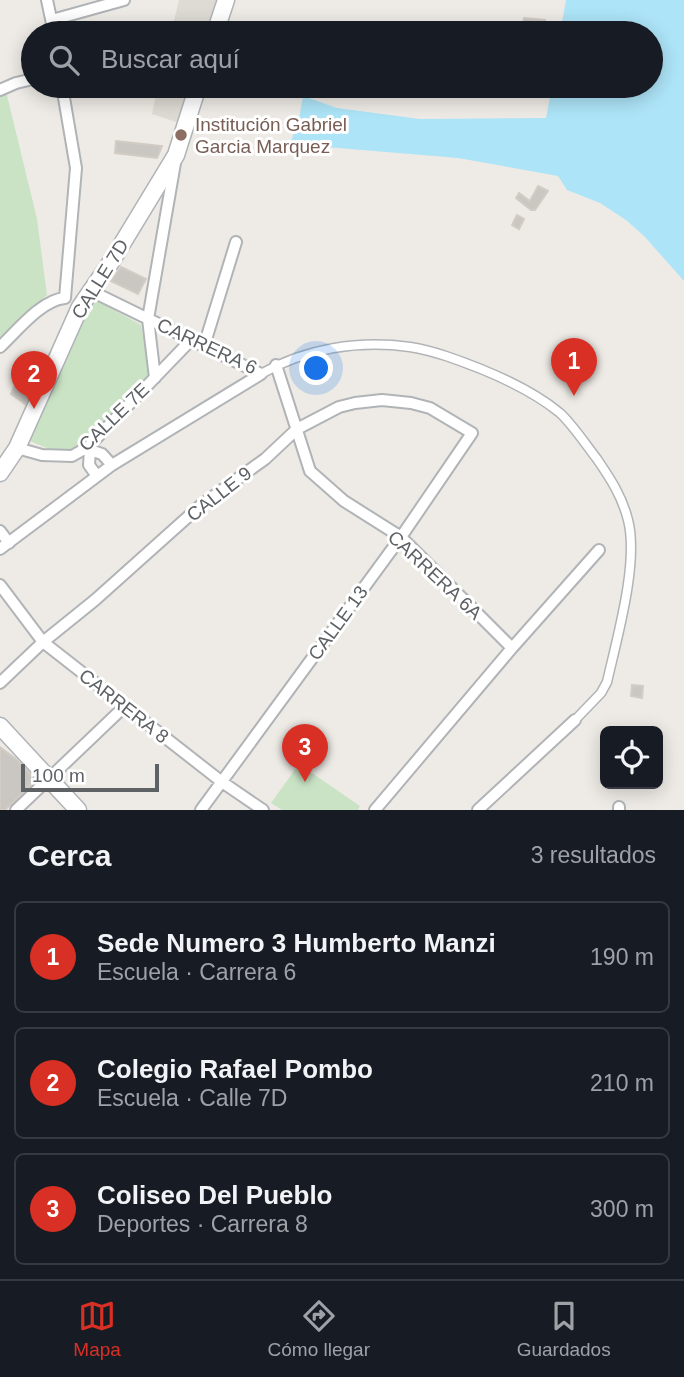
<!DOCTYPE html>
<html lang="es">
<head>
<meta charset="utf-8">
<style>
  :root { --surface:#171b24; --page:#242831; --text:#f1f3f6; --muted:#9ea1a6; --line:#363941; --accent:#d93025 }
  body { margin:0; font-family:Arial,sans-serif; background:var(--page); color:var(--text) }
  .controls { position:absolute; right:21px; bottom:21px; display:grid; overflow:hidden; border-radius:10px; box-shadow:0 4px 18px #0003 }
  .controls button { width:63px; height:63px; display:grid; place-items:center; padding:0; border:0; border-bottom:2px solid var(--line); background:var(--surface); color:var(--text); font:35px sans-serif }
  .scale { position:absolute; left:21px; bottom:18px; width:138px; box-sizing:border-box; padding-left:7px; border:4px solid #5e6265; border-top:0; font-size:19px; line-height:24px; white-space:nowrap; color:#5e6265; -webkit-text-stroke:5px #fff; paint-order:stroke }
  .you { position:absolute; left:317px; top:369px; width:24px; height:24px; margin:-18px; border:5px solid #fff; border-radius:50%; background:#1a73e8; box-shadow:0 0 0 10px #1a73e833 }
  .badge { display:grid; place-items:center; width:46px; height:46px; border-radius:50%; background:var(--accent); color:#fff; font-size:23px; font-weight:700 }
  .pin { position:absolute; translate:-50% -58px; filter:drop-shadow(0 2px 4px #0008) }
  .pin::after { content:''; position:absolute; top:37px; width:24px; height:21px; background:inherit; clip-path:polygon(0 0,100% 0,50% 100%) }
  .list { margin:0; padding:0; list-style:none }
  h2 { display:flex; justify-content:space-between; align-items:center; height:91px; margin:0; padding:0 28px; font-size:30px }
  h2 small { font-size:23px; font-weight:400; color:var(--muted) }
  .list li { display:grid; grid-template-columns:46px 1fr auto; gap:21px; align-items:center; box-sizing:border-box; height:112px; margin:0 14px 14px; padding:0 14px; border:2px solid var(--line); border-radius:10px }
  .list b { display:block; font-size:26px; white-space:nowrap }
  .list p { margin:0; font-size:23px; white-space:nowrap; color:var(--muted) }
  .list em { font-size:23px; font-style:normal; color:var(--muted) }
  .icon { flex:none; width:38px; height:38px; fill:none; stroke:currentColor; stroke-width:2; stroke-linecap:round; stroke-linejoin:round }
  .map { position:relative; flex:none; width:684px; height:810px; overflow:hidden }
  .search { position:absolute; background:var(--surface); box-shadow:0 4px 18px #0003; left:21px; right:21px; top:21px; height:77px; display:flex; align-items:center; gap:18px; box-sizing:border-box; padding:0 24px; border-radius:38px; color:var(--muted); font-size:26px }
  .sheet { height:469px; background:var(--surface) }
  nav { display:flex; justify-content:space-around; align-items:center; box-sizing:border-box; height:98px; border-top:2px solid var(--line); background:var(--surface); font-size:19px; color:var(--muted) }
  nav a { display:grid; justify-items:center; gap:4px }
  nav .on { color:var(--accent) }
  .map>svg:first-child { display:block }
  .education { fill:#dedbd4 }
  .green { fill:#cae3c5 }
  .water { fill:#ade4f7 }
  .building { fill:#cac6c2; stroke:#d3ccc5; stroke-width:2 }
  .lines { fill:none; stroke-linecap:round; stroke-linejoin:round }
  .pedestrian-casing { stroke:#b1b4b7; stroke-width:11 }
  .minor-casing { stroke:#b1b4b7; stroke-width:14 }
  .secondary-casing { stroke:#b0b4b7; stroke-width:19 }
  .pedestrian { stroke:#fff; stroke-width:8 }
  .minor { stroke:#fff; stroke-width:10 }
  .secondary { stroke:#fff; stroke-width:16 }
  .education-dot { fill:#8d6e63; stroke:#fff; stroke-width:2.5 }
  .labels { text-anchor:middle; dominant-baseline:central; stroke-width:6; stroke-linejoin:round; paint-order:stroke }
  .education-label { font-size:19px; fill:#785e54; stroke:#fff; text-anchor:start }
  .street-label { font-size:19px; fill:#5e6265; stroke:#fff }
</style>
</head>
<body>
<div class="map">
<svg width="684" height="810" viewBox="0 0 684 810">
  <rect width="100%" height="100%" fill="#eeebe6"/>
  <!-- education -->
  <path class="education" d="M179,0H219L208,33H171Z
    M158,86H191L179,123L152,114Z"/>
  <!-- green -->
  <path class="green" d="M6,91L37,219L47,295L0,340V94Z
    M92,298L141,325L151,374C136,390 84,452 66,453C55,453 36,443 25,439Z
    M299,764L360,806L358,810H282L271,803Z"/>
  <!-- water -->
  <path class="water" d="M566,0H684V281L644,236L626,220L600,203L567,190L558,176L458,158L290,144L299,119L303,96L337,108L420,119L546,118L552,86H651V33H560Z"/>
  <!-- building -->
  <path class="building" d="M524,18L545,20V29L522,28Z
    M116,141L162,146L157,158L115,153Z
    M538,186L548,191L535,210H531L516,198L519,193L530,201Z
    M517,215L524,219L519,229L512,225Z
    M121,267L146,279L138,294L111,281Z
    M14,387L29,396L25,404L11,394Z
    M632,685L643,686L642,698L631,696Z
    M0,747L16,759L36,780L5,810H0Z"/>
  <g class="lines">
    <!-- pedestrian casing -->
    <g class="pedestrian-casing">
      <path id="pedestrian" d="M261,374C306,348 359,340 410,347C435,351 458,360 481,369C508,380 538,395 560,413C573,425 586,445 597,459C610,478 622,496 628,520C639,562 617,638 607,682L601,693L575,720"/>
    </g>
    <!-- minor casing -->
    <g class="minor-casing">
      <path id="minor" d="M47,0L54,33
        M52,20L124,0
        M62,86L76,168L65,298
        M0,90L16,83L33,79
        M91,291L261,374
        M204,346L236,242
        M0,347C17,331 41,300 65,298
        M276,365L310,471L344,501L401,537L512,648
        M155,378L148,319L175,163
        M88,447L90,450L89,465L97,476
        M17,448L42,455L72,456L88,447L191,340
        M90,450L102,454L112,465
        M0,531L9,543
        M0,549L112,465L261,374
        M0,585L43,642L222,782L263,810
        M0,683L43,642L95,600L200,506L265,459L297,429L339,407L355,403L382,400L411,403L430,408L472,433L401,537L201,810
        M16,810L125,706
        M375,810L512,648L599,550
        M478,810L575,720
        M619,810V807"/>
    </g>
    <!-- secondary casing -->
    <g class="secondary-casing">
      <path id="secondary" d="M215,33L226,0
        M0,473L17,448L80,307L111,262L176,155L198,86
        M0,726L78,810"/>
    </g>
    <!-- pedestrian -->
    <use href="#pedestrian" class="pedestrian"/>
    <!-- minor -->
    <use href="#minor" class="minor"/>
    <!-- secondary -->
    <use href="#secondary" class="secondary"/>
  </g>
  <!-- markers -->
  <circle class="education-dot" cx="181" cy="135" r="7"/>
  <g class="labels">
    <!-- education labels -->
    <g class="education-label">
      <text x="195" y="124">Institución Gabriel<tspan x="195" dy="22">Garcia Marquez</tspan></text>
    </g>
    <!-- street labels -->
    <g class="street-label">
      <text transform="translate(100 279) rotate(-58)">CALLE 7D</text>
      <text transform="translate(207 346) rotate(25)">CARRERA 6</text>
      <text transform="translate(114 417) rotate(-44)">CALLE 7E</text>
      <text transform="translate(219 494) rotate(-38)">CALLE 9</text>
      <text transform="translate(435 575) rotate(43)">CARRERA 6A</text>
      <text transform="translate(338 623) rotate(-54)">CALLE 13</text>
      <text transform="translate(124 706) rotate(38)">CARRERA 8</text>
    </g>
  </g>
</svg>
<div class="controls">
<button><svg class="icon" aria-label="locate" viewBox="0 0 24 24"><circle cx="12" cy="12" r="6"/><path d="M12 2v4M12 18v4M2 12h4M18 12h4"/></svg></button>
</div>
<div class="scale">100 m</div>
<div class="you"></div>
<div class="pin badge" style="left:574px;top:396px">1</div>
<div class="pin badge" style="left:34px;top:409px">2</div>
<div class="pin badge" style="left:305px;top:782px">3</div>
<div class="search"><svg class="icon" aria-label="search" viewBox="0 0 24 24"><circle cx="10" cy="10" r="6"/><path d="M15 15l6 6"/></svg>Buscar aquí</div>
</div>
<section class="sheet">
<h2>Cerca<small>3 resultados</small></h2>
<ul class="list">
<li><span class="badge">1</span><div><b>Sede Numero 3 Humberto Manzi</b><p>Escuela · Carrera 6</p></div><em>190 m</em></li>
<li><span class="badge">2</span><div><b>Colegio Rafael Pombo</b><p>Escuela · Calle 7D</p></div><em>210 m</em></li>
<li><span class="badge">3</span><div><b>Coliseo Del Pueblo</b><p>Deportes · Carrera 8</p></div><em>300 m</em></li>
</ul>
</section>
<nav>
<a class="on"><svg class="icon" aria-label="map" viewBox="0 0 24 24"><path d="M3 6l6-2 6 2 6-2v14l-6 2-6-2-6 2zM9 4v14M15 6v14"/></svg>Mapa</a>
<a><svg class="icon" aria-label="directions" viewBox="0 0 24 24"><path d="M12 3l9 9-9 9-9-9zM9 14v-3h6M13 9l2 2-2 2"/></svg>Cómo llegar</a>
<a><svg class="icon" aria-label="saved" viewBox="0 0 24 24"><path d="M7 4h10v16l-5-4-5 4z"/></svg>Guardados</a>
</nav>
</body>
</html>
